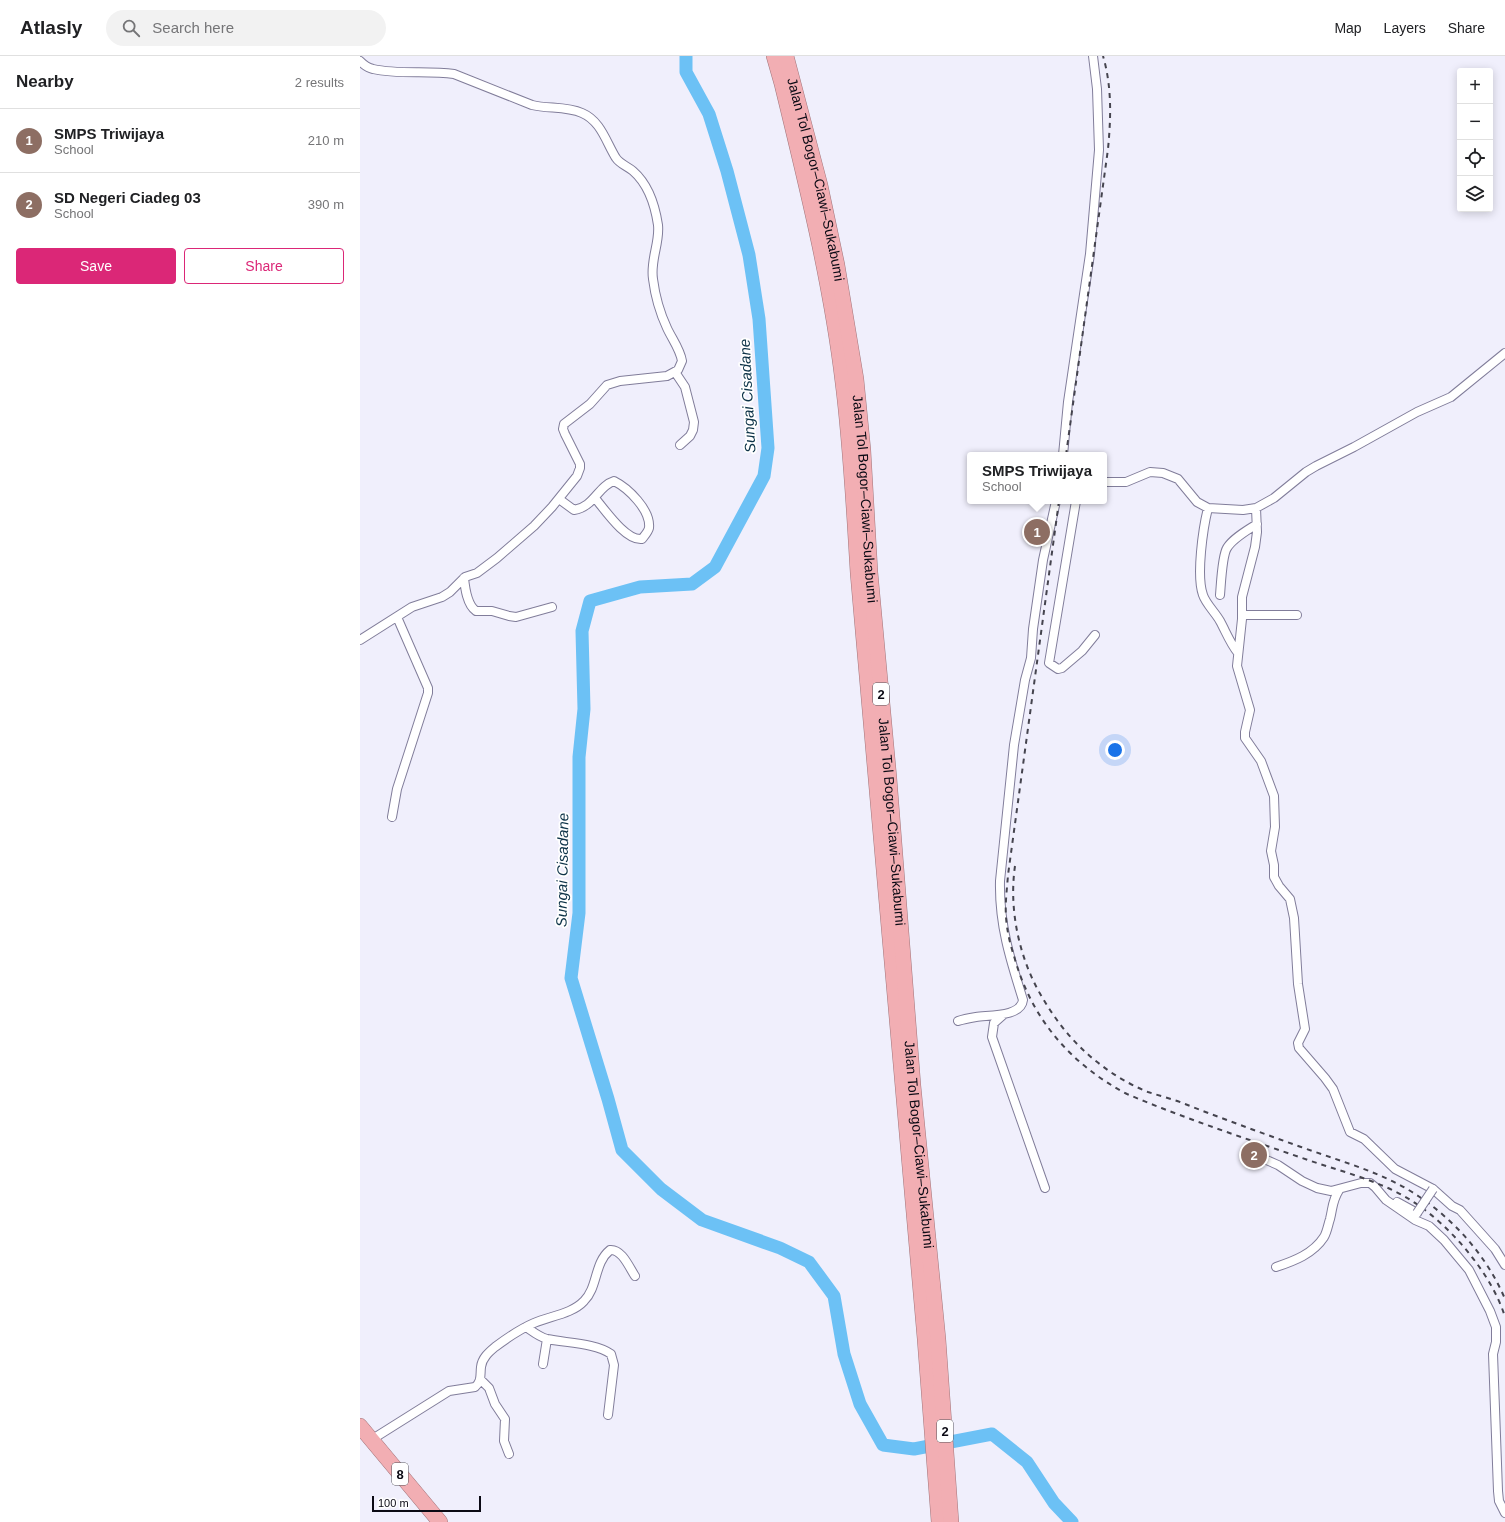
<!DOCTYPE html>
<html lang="en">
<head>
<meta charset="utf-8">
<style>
  :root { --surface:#fff; --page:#f2f2f2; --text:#202124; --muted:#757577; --line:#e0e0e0; --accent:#db2777 }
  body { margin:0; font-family:Arial,sans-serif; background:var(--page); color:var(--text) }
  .controls { position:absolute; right:12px; top:12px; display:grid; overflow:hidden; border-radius:4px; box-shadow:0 2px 10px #0003 }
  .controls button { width:36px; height:36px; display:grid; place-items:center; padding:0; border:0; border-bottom:1px solid var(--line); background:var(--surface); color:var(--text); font:20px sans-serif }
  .scale { position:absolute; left:12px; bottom:10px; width:109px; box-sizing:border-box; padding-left:4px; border:2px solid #0b0a14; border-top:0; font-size:11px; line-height:14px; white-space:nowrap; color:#0b0a14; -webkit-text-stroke:3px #fff; paint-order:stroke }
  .you { position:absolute; left:755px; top:694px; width:14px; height:14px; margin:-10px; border:3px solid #fff; border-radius:50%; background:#1a73e8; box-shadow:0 0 0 6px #1a73e833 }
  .badge { display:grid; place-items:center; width:26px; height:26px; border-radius:50%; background:var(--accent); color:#fff; font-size:13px; font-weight:700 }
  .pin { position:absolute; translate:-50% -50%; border:2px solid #fff; box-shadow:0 1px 4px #0006 }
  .popup { position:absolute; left:607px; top:396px; width:140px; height:52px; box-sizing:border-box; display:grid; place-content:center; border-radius:4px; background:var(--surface); filter:drop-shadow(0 1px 3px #0005); font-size:13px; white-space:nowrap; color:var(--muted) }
  .popup b { font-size:15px; color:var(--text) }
  .popup::after { content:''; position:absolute; left:50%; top:100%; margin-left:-8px; border:8px solid transparent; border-top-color:var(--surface) }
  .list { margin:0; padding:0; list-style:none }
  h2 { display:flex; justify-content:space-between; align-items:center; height:52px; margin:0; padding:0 16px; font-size:17px }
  h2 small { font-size:13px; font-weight:400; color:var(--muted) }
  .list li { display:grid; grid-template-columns:26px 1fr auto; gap:12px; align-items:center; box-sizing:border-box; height:64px; padding:0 16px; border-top:1px solid var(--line) }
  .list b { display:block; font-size:15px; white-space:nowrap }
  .list p { margin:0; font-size:13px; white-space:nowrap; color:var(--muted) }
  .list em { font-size:13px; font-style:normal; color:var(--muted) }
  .actions { display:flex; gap:8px; padding:12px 16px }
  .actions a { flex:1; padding:9px 0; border:1px solid var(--accent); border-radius:4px; text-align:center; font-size:14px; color:var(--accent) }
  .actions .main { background:var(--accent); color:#fff }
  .icon { flex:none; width:22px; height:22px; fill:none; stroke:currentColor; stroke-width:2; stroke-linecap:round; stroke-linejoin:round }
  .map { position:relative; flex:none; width:1145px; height:1466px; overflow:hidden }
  header { display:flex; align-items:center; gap:24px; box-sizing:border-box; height:56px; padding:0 20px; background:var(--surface); border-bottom:1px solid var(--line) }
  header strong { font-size:19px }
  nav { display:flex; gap:22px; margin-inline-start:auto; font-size:14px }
  .search { width:280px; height:36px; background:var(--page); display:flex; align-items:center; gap:10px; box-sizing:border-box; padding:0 14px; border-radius:22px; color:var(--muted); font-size:15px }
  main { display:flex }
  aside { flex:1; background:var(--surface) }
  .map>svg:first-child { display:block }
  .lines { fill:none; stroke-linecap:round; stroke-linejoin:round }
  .river { stroke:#6cc1f5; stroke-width:13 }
  .street-casing { stroke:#817d9a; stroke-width:10 }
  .highway-casing { stroke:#a1757b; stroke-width:16 }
  .street { stroke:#fff; stroke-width:8 }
  .highway { stroke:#f2aeb3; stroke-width:15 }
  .rail { stroke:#45444e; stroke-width:2; stroke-dasharray:5 5; stroke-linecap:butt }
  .street-bridge-casing { stroke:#817d9a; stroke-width:10; stroke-linecap:butt }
  .street-bridge { stroke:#fff; stroke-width:8 }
  .labels { text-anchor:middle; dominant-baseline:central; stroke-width:3.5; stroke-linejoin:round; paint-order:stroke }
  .shield { fill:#fff; stroke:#54545a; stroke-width:1 }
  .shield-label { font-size:13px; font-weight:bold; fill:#0b0a14 }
  .street-label { font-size:14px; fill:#0b0a14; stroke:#fff }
  .water-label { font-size:15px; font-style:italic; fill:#0d3348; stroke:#fff }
</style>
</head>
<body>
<header>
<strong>Atlasly</strong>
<div class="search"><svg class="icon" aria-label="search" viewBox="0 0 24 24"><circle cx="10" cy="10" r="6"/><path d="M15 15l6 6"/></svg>Search here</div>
<nav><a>Map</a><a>Layers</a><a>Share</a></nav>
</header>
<main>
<aside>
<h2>Nearby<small>2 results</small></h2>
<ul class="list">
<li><span class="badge" style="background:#8d6e63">1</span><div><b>SMPS Triwijaya</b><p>School</p></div><em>210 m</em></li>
<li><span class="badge" style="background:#8d6e63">2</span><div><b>SD Negeri Ciadeg 03</b><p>School</p></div><em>390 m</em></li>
</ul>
<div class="actions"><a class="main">Save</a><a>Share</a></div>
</aside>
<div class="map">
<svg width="1145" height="1466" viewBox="0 0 1145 1466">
  <rect width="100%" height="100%" fill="#f0effc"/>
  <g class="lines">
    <!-- river -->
    <path class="river" d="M326,0V16L349,58L367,115L389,199L399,263L408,392L404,420L355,511L332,528L280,531L230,545L222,575L224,653L219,701V857L211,922L248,1043L262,1094L301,1133L342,1164L420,1192L449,1206L474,1240L484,1298L500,1348L523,1389L554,1393L632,1378L667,1406L694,1447L712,1466"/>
    <!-- street casing -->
    <g class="street-casing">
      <path id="street" d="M0,5C4,9 8,12 13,13C39,19 68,14 94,18L172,49C188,53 206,50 222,57C241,65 246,86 256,102C260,108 267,110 273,115C288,128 295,149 298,169C300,187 290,204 293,223C295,239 300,257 307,272C312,283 320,293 322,305L318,314L307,320L260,325L247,329L230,348L204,368L203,373L205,378L220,408V412L217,420L192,451L174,470L137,502L117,517L105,521L90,536L82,541L52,551L0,584
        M315,316L325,331L334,366L333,374L330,380L320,389
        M703,399L708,346L730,198L739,94L737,33L733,0
        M744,426H766L790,416L803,417L818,423L837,446L848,452L883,454L896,452L914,442L946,416L956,410L994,391L1057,356L1091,341L1145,297
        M199,443L214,454C234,451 238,430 254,425C268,432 291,454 289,472C288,476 285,479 282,483C266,485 245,454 235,442
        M716,445L689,607L698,613L702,612L722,595L735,579
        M848,452C843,472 836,520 843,539C846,548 855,556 860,565C866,576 870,587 878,597
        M896,452L897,476L895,491L882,541V563L877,610L890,654L885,676V682L901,705L914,740L915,771L911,795L914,809V821L919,830L930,843L934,862L938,928L945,973L938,987L939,992L965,1022L973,1033L990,1076L1004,1083L1035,1113L1073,1133L1092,1150L1100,1154L1135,1193L1145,1209
        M104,522C105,532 107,549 116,555H132L149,560L156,561L192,551
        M860,539C861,528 862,500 867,492C873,482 888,474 897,468
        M882,559H937
        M32,761L37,733L68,637V632L37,561
        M643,959L634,967L632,981L685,1132
        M598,965C604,963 610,962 616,961C629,959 661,961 663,944C650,903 639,868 640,825L654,689L665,624L671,602L673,573L683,504L696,445
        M895,1099L918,1109L942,1125L957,1132L971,1135L1001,1127H1010L1015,1131L1026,1144L1055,1164L1069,1170L1084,1184L1109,1214L1130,1255L1136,1271V1286L1133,1298L1138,1435L1139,1445L1145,1457
        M1037,1146L1057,1157
        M916,1211C934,1205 953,1198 964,1181C967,1176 968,1169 970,1163C973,1151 972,1145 979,1134
        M166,1271C172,1275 179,1281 187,1283C206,1287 236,1287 251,1298L254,1309L248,1359
        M183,1308L187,1283
        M120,1323L129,1332L135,1348L145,1363L144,1385L149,1398
        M11,1384L89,1335L115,1331C122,1325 120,1319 121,1311C122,1302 129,1296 135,1291C147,1282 160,1273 174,1267C190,1260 212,1258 224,1245C238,1231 234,1207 250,1194C262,1193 269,1211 275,1220"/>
    </g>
    <!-- highway casing -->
    <g class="highway-casing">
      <g id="highway">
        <path d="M414,0L422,28C446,127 471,226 483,327C491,390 494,453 498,517L565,1283L579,1466"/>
        <path id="s1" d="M426,0L460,129L477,209L496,323L503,394L510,516L529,722L553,1029L578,1283L591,1466"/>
        <path d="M0,1370L80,1466"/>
      </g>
    </g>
    <!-- street -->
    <use href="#street" class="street"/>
    <!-- highway -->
    <use href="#highway" class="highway"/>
    <!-- rail -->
    <path class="rail" d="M706,399L748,93C751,61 752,31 743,0
      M699,445L648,819C647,833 645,847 646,861C647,875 650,888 654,900C671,962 710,1008 767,1038C826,1063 887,1083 948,1104C983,1116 1021,1125 1052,1145C1090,1169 1132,1218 1145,1261
      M655,810C649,851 658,897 678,934C694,963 714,989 741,1009C755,1020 771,1029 788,1036C800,1040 813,1043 825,1048C863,1063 902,1077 941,1091C974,1103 1007,1112 1038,1128C1084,1152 1125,1195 1145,1243"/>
    <!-- street-bridge casing -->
    <g class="street-bridge-casing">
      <path id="street-bridge" d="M1057,1157L1073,1133"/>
    </g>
    <!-- street-bridge -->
    <use href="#street-bridge" class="street-bridge"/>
  </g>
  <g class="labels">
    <!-- shield labels -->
    <g class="shield">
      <rect x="513" y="627" width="16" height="22" rx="3"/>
      <rect x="577" y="1364" width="16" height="22" rx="3"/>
      <rect x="32" y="1407" width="16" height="22" rx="3"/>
    </g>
    <g class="shield-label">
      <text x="521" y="638">2</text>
      <text x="585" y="1375">2</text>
      <text x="40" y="1418">8</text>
    </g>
    <!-- street labels -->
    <g class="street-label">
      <text stroke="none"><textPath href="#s1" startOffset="127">Jalan Tol Bogor–Ciawi–Sukabumi</textPath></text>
      <text stroke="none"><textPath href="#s1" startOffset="451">Jalan Tol Bogor–Ciawi–Sukabumi</textPath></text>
      <text stroke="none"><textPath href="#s1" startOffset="775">Jalan Tol Bogor–Ciawi–Sukabumi</textPath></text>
      <text stroke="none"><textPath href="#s1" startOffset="1099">Jalan Tol Bogor–Ciawi–Sukabumi</textPath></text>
    </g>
    <!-- water labels -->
    <g class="water-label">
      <text transform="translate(387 340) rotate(-93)">Sungai Cisadane</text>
      <text transform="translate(202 814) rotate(-89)">Sungai Cisadane</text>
    </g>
  </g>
</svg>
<div class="controls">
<button>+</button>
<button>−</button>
<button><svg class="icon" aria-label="locate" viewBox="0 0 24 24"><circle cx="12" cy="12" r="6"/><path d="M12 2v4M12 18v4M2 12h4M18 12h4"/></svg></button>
<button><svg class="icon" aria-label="layers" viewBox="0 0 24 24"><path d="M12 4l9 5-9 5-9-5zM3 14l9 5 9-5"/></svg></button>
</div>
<div class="scale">100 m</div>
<div class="you"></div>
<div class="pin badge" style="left:677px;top:476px;background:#8d6e63">1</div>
<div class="popup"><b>SMPS Triwijaya</b>School</div>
<div class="pin badge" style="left:894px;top:1099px;background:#8d6e63">2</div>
</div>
</main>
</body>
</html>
